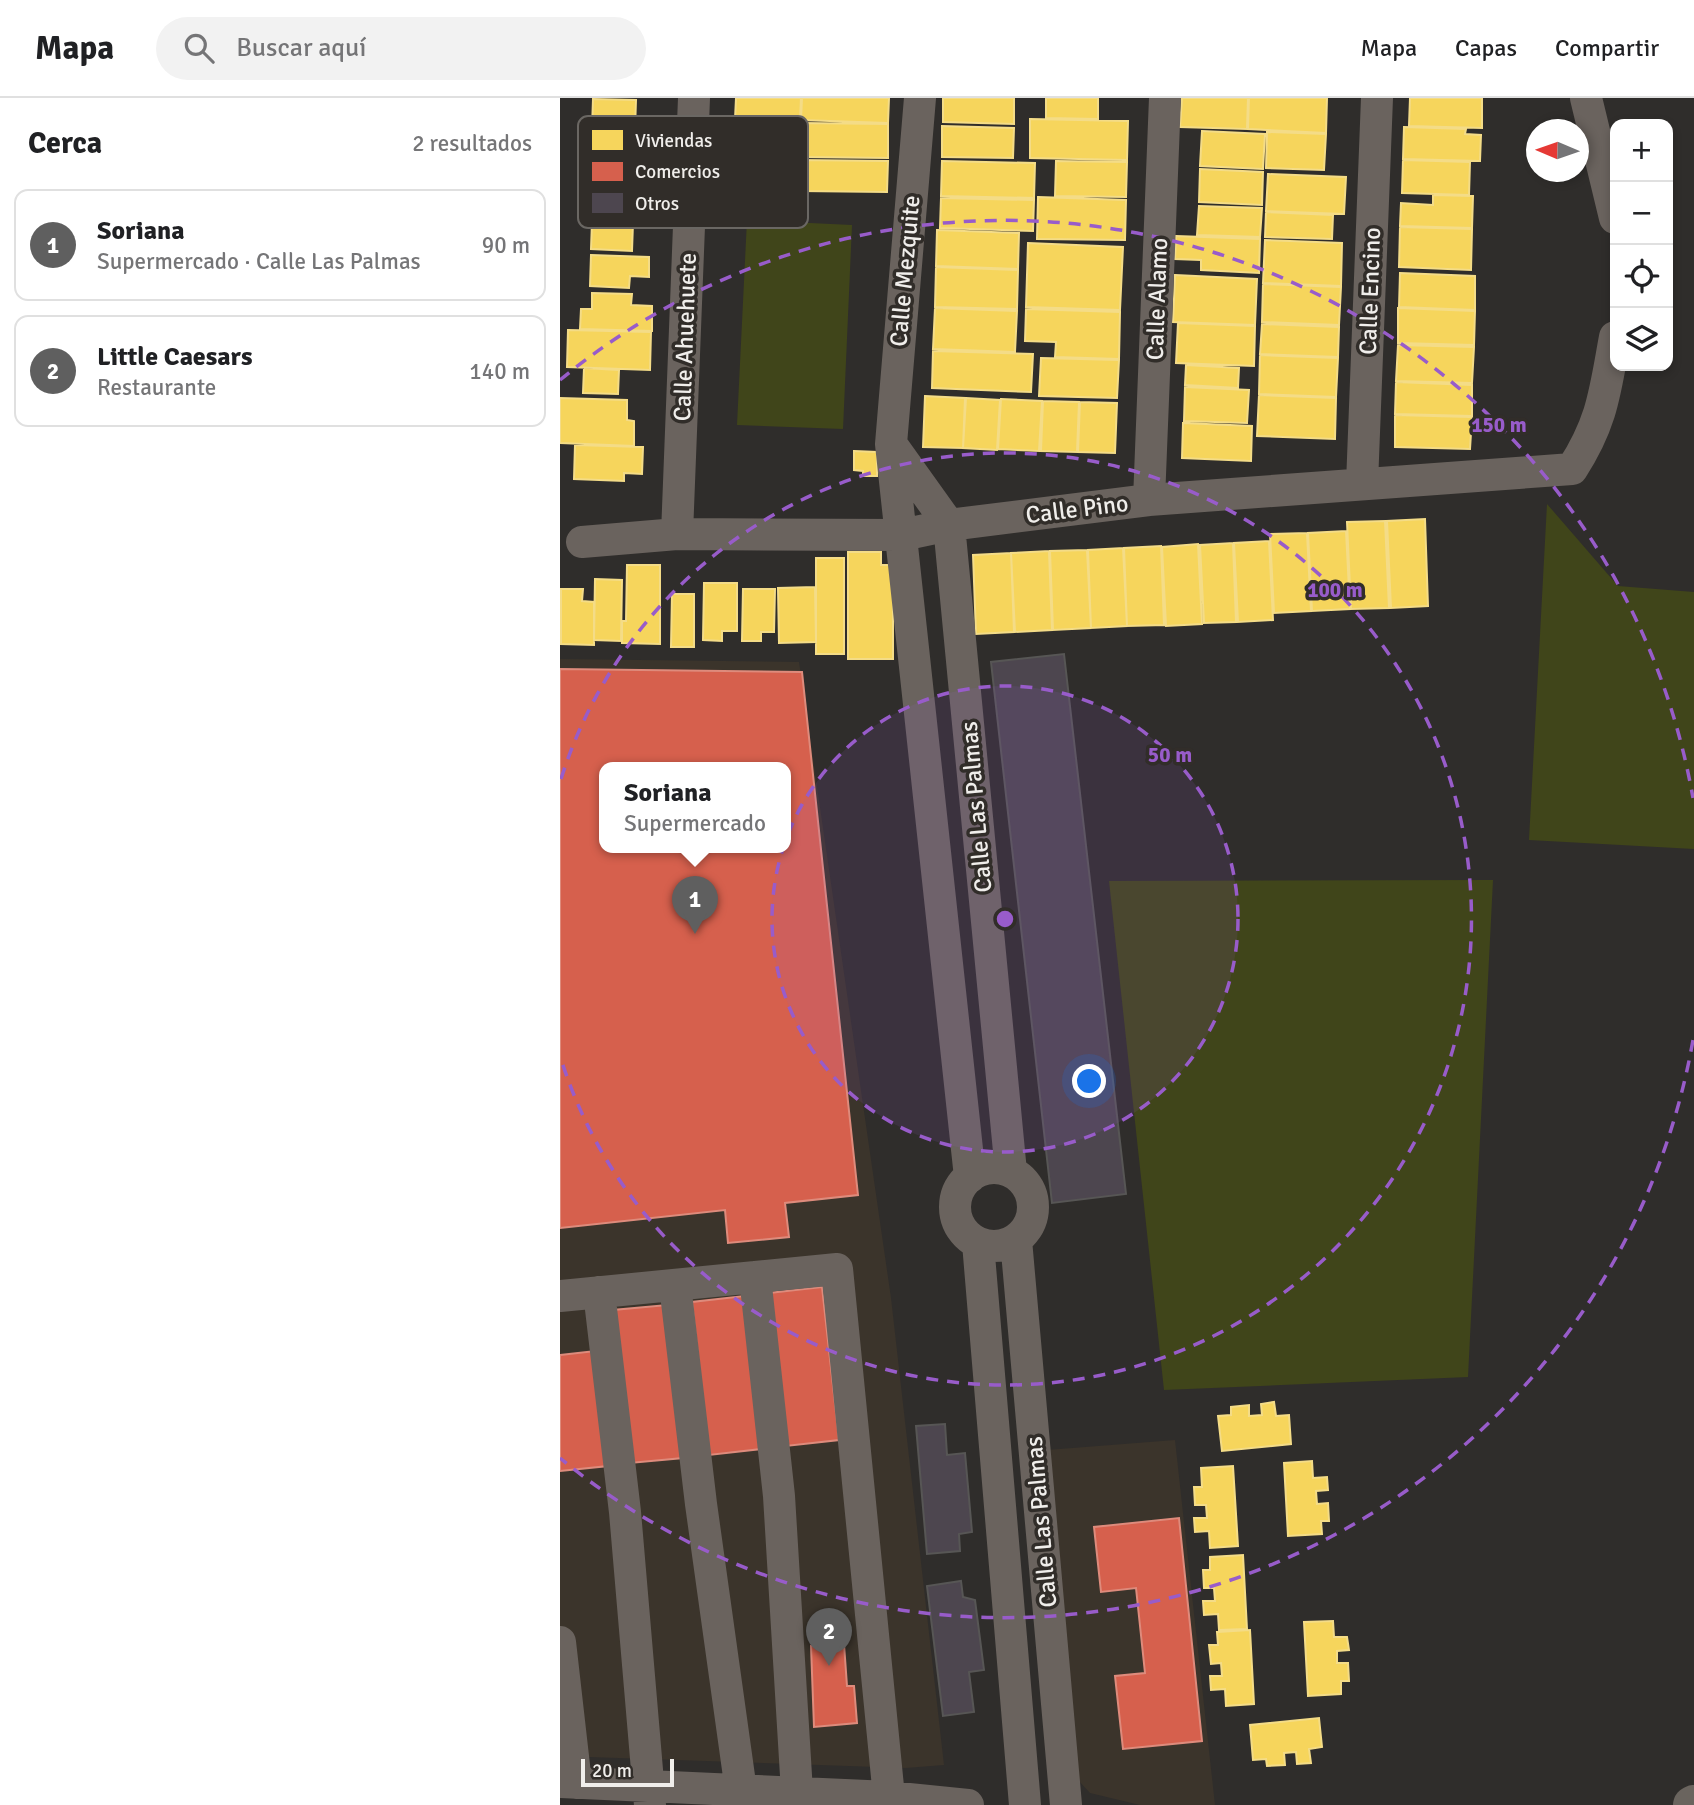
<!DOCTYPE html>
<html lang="es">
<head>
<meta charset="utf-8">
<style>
  :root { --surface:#fff; --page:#f2f2f2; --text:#202124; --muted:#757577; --line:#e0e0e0; --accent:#5f5f5f }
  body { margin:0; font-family:Signika,sans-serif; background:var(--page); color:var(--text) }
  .controls { position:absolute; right:21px; top:21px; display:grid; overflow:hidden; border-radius:14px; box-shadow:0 4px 10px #0003 }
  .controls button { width:63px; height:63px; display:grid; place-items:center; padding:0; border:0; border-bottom:2px solid var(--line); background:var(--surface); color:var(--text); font:35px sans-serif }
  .compass { position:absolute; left:966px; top:21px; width:63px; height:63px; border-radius:50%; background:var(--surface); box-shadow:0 4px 10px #0003; rotate:272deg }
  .scale { position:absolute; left:21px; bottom:18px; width:93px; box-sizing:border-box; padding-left:7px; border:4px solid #f0eeeb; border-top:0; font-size:19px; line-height:24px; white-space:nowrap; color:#f0eeeb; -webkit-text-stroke:5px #312d29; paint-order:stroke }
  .you { position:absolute; left:530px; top:984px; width:24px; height:24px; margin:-18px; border:5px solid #fff; border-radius:50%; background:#1a73e8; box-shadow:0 0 0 10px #1a73e833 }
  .badge { display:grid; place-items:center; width:46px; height:46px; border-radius:50%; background:var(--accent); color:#fff; font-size:23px; font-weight:700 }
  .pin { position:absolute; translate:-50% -58px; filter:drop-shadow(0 2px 4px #0008) }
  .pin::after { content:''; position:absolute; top:37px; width:24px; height:21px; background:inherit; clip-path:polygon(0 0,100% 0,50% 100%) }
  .popup { position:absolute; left:39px; top:664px; width:192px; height:91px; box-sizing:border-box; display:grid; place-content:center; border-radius:14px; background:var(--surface); filter:drop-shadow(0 2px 5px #0005); font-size:23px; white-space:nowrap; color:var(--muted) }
  .popup b { font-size:26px; color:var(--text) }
  .popup::after { content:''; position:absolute; left:50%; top:100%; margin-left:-14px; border:14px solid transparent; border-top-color:var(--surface) }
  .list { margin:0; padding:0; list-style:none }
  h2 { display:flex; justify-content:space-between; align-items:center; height:91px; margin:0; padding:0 28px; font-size:30px }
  h2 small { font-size:23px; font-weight:400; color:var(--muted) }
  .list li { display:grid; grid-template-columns:46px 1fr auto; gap:21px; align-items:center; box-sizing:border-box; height:112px; margin:0 14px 14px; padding:0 14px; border:2px solid var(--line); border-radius:14px }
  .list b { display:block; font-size:26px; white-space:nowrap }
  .list p { margin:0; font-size:23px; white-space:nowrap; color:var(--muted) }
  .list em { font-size:23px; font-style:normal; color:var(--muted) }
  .icon { flex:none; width:38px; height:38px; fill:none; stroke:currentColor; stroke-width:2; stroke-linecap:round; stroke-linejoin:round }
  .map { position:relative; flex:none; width:1134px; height:1707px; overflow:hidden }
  header { display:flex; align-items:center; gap:42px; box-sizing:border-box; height:98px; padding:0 35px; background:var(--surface); border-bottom:2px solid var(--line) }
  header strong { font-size:33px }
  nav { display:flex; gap:38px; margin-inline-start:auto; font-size:24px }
  .search { width:490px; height:63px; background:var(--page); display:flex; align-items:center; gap:18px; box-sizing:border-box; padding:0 24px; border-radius:38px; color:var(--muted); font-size:26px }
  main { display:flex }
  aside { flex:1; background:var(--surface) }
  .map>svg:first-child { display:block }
  .built { fill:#3b342b; fill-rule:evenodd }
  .green { fill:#40451a }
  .homes { fill:#f6d55c; stroke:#f4dc87; stroke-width:2 }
  .shops { fill:#d6604d; stroke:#de8b7c; stroke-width:2; fill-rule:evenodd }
  .building { fill:#4d464f; stroke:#575655; stroke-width:2 }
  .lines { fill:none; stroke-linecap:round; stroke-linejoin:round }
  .minor { stroke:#6a635e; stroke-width:32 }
  .major { stroke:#6a645e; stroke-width:38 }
  .ring { fill:none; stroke:#985cca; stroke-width:3.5; stroke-dasharray:12 9 }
  .labels { text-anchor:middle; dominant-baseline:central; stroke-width:7; stroke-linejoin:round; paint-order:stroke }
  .street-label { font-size:24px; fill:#f0eeeb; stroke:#312d29 }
  .key { fill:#312d29; stroke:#6a6763; stroke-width:2 }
  .key-label { font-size:19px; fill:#f0eeeb }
  .centre { fill:#985cca; stroke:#312d29; stroke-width:3.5 }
  .ring-label { font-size:21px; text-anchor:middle; font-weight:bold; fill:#985cca; stroke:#312d29; stroke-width:7; stroke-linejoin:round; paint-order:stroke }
</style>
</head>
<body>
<header>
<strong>Mapa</strong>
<div class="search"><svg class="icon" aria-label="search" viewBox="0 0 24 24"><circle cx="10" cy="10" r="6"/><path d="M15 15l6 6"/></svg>Buscar aquí</div>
<nav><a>Mapa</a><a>Capas</a><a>Compartir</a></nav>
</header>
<main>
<aside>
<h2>Cerca<small>2 resultados</small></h2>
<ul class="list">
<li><span class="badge">1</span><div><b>Soriana</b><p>Supermercado · Calle Las Palmas</p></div><em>90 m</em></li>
<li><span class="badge">2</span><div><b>Little Caesars</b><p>Restaurante</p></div><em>140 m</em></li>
</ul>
</aside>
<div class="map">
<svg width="1134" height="1707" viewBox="0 0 1134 1707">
  <rect width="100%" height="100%" fill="#2f2d2b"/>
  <!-- built -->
  <path class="built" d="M0,561L239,564L331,1200L384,1667L346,1670L0,1658ZM44,670H226V750H44Z
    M615,1342L655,1707H580L530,1695L519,1683L487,1352Z"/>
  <!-- green -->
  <path class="green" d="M187,122L292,127L283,331L177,327Z
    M987,406L1058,488L1134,494V751L969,742Z
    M933,782L908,1279L604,1292L549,783Z"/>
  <!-- homes -->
  <path class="homes" d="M176,0H241L240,22L175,21Z
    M242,0H329L328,25L241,22Z
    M383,0H454V26L383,24Z
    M486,0H538V21L486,20Z
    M622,0H688L687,31L620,29Z
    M689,0H767L766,35L688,31Z
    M850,0H922V30L849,28Z
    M33,1L76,2L75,32L32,30Z
    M470,21L568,23L567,62L470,60Z
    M175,24H225V52H175Z
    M241,25L328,26V60L241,59Z
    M382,28L454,30L453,60L382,59Z
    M844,29L906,31L905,36L921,37L920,63L843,61Z
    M642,33L705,36L703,71L640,68Z
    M707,34L766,36L764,72L706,70Z
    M22,37L75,39L74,78L21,76Z
    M77,48L105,49L104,61H118L117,94L75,92Z
    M175,53L225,54L224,85H174Z
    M240,62L328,63L327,94L240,93Z
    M843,62L910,64L909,97L842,95Z
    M382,63L475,65L474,100L381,98Z
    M496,63L567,64L566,99L495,98Z
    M640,71L703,74L702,107L639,104Z
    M708,76L786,79L784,116L706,113Z
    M28,78L74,80L72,122L27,120Z
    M873,97L913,98L912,130L840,128L841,105L873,107Z
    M478,99L566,102L565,142L477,141Z
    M381,100L474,102L473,133L380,130Z
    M639,108L702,110L700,139L637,137Z
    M706,114L773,117L772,141L705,139Z
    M32,124L73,125L72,153L31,151Z
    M840,129L912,131L911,172L839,169Z
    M377,132L459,135L458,171L376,168Z
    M616,138L700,141L699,175L641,172V162L615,161Z
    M705,142L782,145L781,188L703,185Z
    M468,145L563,149L560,212L466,209Z
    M31,157L89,159V179L70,178L69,190L30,188Z
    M376,169L458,172L457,211L375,209Z
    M840,175L915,178V212L839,209Z
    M615,177L697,181L695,227L613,224Z
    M703,186L781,189L779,227L702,224Z
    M32,195L72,196L71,207L92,208V233L20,231L21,211H32Z
    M375,210L457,213L455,254L373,251Z
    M838,210L915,213L914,247L838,245Z
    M466,211L560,214L559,261L495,259L496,244L465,243Z
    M618,225L695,228L694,268L616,265Z
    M702,226L779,229L778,259L700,256Z
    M8,232L91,234L90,272L7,269Z
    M838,247L914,249L912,285L836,283Z
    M373,253L473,256L471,294L372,290Z
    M700,257L778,260L776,299L699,296Z
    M481,260L559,262L557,300L479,298Z
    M626,267L679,270L678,290L625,287Z
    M24,270L59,272L58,296L23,295Z
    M836,284L912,287V318L835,316Z
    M625,289L689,292L687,325L624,323Z
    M699,297L776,300L775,341L697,338Z
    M365,298L405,300L403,350L363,349Z
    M0,300L67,302V322L74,323V348L0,345Z
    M406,300L440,302L437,352L403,350Z
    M441,301L482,303L479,353L438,351Z
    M483,303L519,304L517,354L481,353Z
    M520,304L557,305L555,355L518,354Z
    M835,317L912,319L910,351L835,349Z
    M623,325L692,328L691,363L622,360Z
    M15,347L83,349L82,376L64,375V383L14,381Z
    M294,353L317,354V378H303V373L294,372Z
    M865,421L868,508L831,510L827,423Z
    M825,423L829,510L791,511L787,424Z
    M786,433L790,511L752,513L748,435Z
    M747,435L751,513L714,515L710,436Z
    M709,443L713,522L678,524L674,445Z
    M673,445L676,524L644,525L640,447Z
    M638,446L642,526L606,528L602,449Z
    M601,448L604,527L567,528L564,450Z
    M563,450L567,528L531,530L528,452Z
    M527,452L531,530L493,532L490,453Z
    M489,453L492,532L455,534L451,455Z
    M288,454H321V467H333V561H288Z
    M451,455L454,534L416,536L413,457Z
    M256,460H284V556H256Z
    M67,467H100V546L62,545V523H66Z
    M35,481L62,482L61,543L34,542Z
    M144,485H177V533H162V543L143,542Z
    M255,489L256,544L219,545L218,490Z
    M1,491H23L22,503L34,504V547L1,546Z
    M183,491H215L214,534H201V543H182Z
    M112,496H134V549H111Z
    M714,1304L716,1318L729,1317L731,1346L662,1353L658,1318L671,1317V1309L689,1307V1318L702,1317L701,1306Z
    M752,1363L753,1380L767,1379L768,1392L756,1393L757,1406L768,1405L769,1423H761L762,1436L728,1438L724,1365Z
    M673,1368L678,1448L650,1450L649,1433L635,1434L634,1420H647L646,1407H635L634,1389H642L641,1370Z
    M683,1457L687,1531L659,1532L658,1516L644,1517L643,1503H655L654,1490H644L643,1472H650V1459Z
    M773,1523L774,1539H787L789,1552L777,1553V1565H788L789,1583H781V1596L748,1598L744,1524Z
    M690,1532L694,1606L666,1608L665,1591L651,1592L650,1578H662L661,1565L651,1566L649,1547H658L657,1534Z
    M759,1620L762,1649L749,1651L751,1665L737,1666L736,1654L724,1655L725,1667L707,1668L706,1661L693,1662L690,1627Z"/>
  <!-- shops -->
  <path class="shops" d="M0,571L242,574L298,1097L225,1105L229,1139L168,1145L165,1112L0,1130ZM44,670H226V750H44Z
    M262,1189L279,1342L226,1348L209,1195Z
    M184,1198L201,1351L149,1357L132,1204Z
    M107,1207L123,1360L70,1365L53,1212Z
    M35,1253L48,1368L0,1373V1257Z
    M619,1420L642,1643L563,1651L555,1578L585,1575L576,1490L541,1494L534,1429Z
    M284,1546L287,1588H294L297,1625L254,1629L251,1548Z"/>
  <!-- building -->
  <path class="building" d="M504,556L566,1096L492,1105L431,564Z
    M385,1326L387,1357L405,1355L412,1434L399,1436L400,1453L367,1456L356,1328Z
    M401,1483L403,1499L415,1502L424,1572L409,1574L414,1614L383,1618L367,1488Z"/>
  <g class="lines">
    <!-- minor -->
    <path class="minor" d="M360,0L331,346L410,1079
      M1026,0L1055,120
      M334,350L389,427L451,1074
      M802,386L817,0
      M589,402L605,0
      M117,436L134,0
      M22,444L117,436L342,437L389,427L589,402L1012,371C1043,323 1045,293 1055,239
      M395 1109a39 39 0 1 1 78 0a39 39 0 1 1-78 0Z
      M456,1142L506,1707
      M418,1145L465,1707
      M195,1179L219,1398L237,1694
      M115,1187L141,1406L183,1707
      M39,1194L65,1414L90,1707
      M0,1198L277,1171L329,1699
      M0,1544L16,1685
      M0,1684L329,1699L408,1707"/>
    <!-- major -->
    <path class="major" d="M1132,1707L1134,1706"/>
  </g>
  <!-- distance rings -->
  <circle cx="445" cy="821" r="233" fill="#985cca" fill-opacity=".12"/>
  <g class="ring">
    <circle cx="445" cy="821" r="233"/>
    <path d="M1 681A466 466 0 1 1 1 961"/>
    <path d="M1133 942A699 699 0 0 1 0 1360M0 282A699 699 0 0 1 1133 700"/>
  </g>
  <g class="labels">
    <!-- street labels -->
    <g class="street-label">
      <text transform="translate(345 173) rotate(-85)">Calle Mezquite</text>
      <text transform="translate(810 193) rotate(-88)">Calle Encino</text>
      <text transform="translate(597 201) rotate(-88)">Calle Alamo</text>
      <text transform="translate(125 239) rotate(-88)">Calle Ahuehuete</text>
      <text transform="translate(517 411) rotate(-7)">Calle Pino</text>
      <text transform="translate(416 709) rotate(-95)">Calle Las Palmas</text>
      <text transform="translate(481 1424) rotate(-95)">Calle Las Palmas</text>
    </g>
  </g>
  <!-- legend -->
  <rect x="18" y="18" width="230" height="112" rx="10" class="key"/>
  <rect x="32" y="32" width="31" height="20" fill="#f6d55c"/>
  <rect x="32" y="64" width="31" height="19" fill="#d6604d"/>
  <rect x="32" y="95" width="31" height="20" fill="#4d464f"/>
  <g class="key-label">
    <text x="75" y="49">Viviendas</text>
    <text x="75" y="80">Comercios</text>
    <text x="75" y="112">Otros</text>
  </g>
  <circle cx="445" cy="821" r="10" class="centre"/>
  <g class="ring-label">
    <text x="939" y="334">150 m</text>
    <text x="775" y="499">100 m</text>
    <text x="610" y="664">50 m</text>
  </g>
</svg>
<div class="controls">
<button>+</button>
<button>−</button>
<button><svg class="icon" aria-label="locate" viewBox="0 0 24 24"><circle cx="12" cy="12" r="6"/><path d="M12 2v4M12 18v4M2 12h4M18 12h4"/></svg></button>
<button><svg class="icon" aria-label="layers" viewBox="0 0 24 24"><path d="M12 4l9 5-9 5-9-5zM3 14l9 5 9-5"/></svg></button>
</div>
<svg class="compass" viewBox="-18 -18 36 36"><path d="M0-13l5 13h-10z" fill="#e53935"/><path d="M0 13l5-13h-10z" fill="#757577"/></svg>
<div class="scale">20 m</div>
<div class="you"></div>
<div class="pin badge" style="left:135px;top:836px">1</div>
<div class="popup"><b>Soriana</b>Supermercado</div>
<div class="pin badge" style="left:269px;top:1568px">2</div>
</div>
</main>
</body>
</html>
